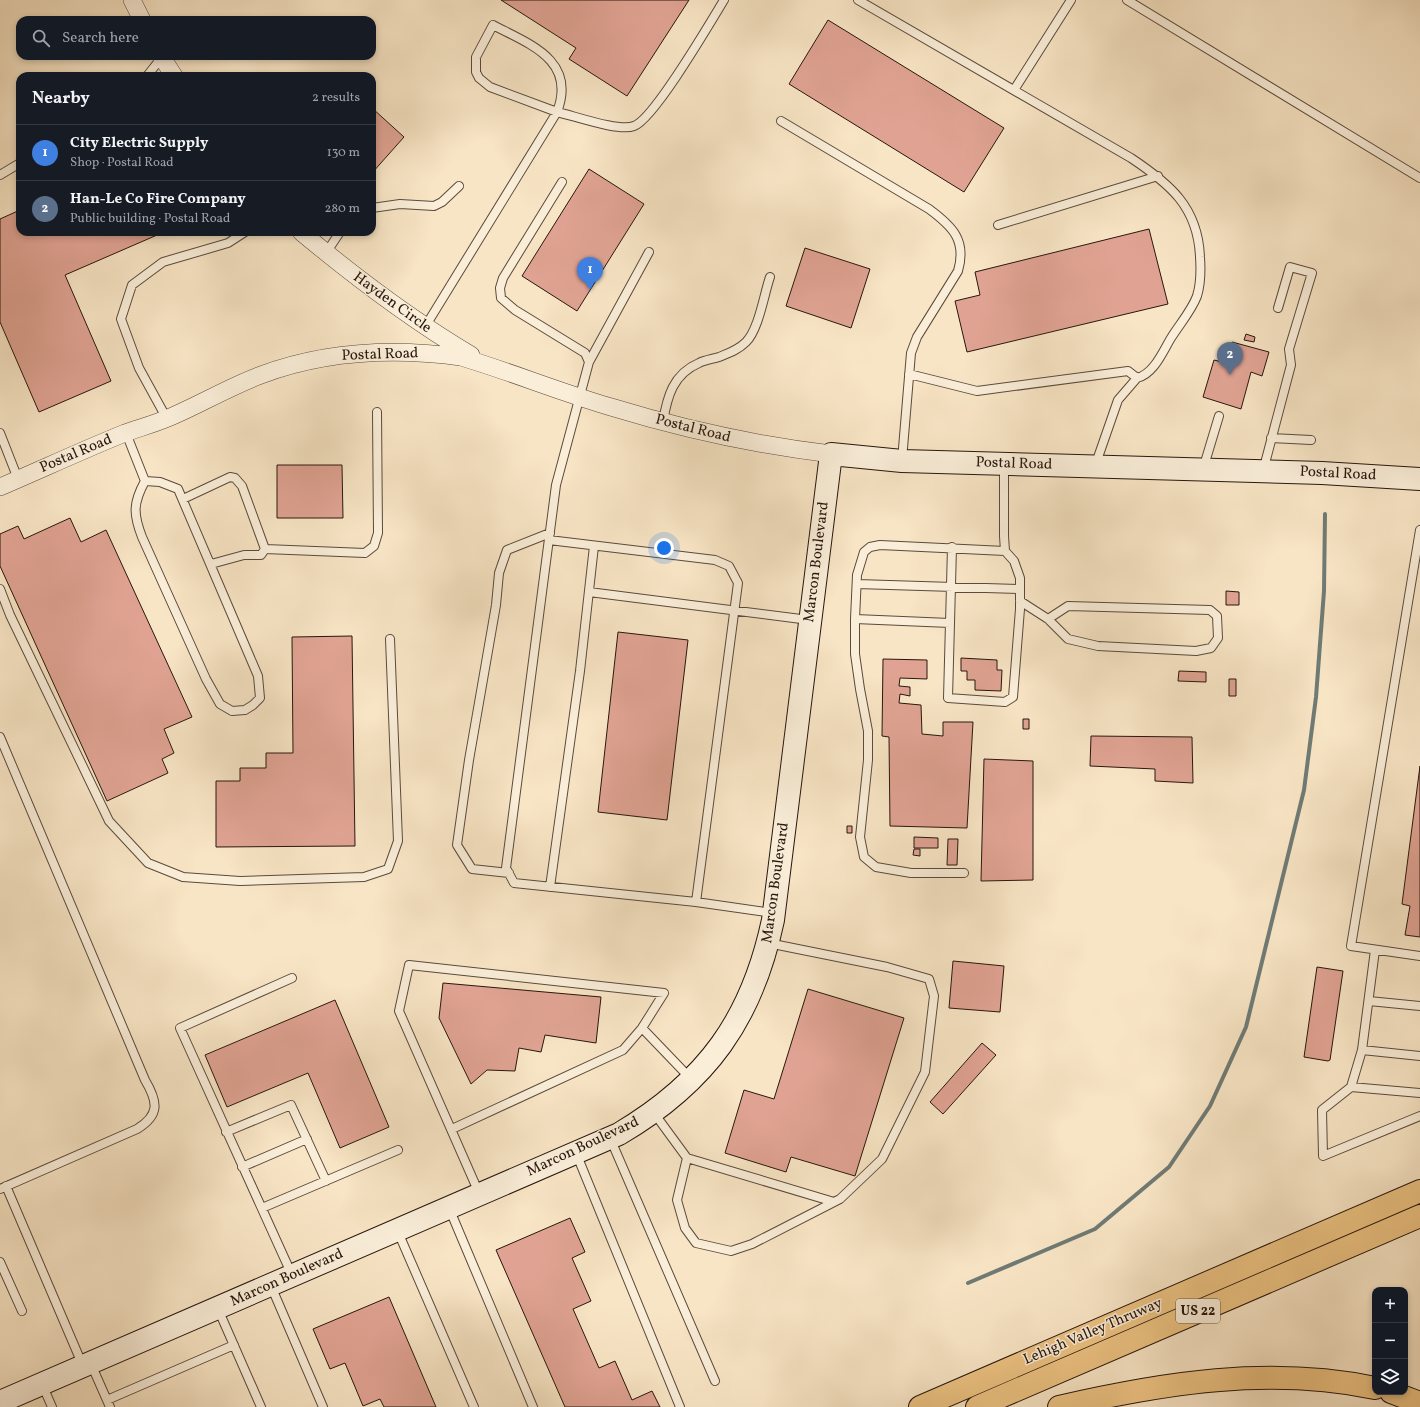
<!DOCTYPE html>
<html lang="en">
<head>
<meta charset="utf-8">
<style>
  :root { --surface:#171b24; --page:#20242c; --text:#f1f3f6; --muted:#9ea1a6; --line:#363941; --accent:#c59692 }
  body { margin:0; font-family:Vollkorn,serif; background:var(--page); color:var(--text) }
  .controls { position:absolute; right:12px; bottom:12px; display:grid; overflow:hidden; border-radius:8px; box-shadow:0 2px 6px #0003 }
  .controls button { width:36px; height:36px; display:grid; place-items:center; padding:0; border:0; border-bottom:1px solid var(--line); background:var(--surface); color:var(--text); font:20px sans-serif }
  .you { position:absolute; left:664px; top:548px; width:14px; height:14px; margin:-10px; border:3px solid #fff; border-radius:50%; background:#1a73e8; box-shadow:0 0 0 6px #1a73e833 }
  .badge { display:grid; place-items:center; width:26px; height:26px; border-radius:50%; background:var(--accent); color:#fff; font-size:13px; font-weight:700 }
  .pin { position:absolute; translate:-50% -33px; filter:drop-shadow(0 1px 2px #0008) }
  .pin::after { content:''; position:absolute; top:21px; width:14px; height:12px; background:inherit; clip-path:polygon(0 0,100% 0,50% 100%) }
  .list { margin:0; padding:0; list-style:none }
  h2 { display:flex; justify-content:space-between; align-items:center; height:52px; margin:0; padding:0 16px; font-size:17px }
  h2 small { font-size:13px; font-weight:400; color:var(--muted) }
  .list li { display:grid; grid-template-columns:26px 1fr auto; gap:12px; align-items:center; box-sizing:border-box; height:56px; padding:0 16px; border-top:1px solid var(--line) }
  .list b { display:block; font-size:15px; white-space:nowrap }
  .list p { margin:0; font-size:13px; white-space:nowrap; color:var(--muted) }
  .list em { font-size:13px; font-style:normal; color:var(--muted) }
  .icon { flex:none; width:22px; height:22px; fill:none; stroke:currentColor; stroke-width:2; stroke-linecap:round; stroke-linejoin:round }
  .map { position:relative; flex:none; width:1420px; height:1407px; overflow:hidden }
  .search { position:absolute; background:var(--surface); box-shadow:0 2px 6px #0003; left:16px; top:16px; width:360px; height:44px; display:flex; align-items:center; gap:10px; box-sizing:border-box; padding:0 14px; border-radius:12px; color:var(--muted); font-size:15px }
  .panel { position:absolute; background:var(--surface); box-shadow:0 2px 6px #0003; left:16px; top:72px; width:360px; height:164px; border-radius:12px }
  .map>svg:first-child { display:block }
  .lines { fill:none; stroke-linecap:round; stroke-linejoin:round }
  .stream { stroke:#6f7b75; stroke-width:4 }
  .building { fill:#e0a393; stroke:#27160e }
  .lane-casing { stroke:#5b4a3c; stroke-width:10 }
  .street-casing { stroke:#5b4a3c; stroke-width:18 }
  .secondary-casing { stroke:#27160e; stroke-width:24 }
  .highway-casing { stroke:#27160e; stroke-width:24 }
  .lane { stroke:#faeed9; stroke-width:8 }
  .street { stroke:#faeed9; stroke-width:17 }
  .secondary { stroke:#faeed9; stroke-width:22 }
  .highway { stroke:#ecc282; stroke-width:22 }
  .labels { text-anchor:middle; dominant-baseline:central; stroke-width:3; stroke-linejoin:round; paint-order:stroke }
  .shield { fill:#faeed9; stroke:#66574b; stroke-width:1 }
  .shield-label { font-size:14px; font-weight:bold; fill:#27160e }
  .street-label { font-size:15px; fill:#27160e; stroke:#faeed9 }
</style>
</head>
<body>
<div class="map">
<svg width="1420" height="1407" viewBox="0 0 1420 1407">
  <rect width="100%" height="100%" fill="#f8e5c5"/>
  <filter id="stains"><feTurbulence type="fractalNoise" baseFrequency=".005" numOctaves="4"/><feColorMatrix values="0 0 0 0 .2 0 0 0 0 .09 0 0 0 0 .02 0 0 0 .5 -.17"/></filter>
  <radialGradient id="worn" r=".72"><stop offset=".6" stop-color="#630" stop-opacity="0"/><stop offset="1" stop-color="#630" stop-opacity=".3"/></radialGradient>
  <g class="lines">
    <!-- stream -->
    <path class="stream" d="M968,1283L1095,1229L1169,1167L1210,1106L1246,1027L1304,790L1316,697L1324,591L1325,514"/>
  </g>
  <!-- building -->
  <path class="building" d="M501,0H689L627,96L569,59L576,48Z
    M828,20L1004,128L964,192L789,84Z
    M372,108L404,137L372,173Z
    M589,169L644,204L577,311L522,276Z
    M20,210V232H164L65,275L111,381L39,412L0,322V219Z
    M1149,229L1168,304L967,352L955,301L980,295L975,272Z
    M805,248L870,269L851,328L786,306Z
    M1246,334L1255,337L1254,342L1244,340Z
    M1232,342L1269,352L1262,376L1251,372L1241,409L1203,397L1214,360L1226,363Z
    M277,465H342L343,518H277Z
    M70,518L81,542L106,530L192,717L164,729L174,753L162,759L168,773L107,801L0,566V534L18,526L24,539Z
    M1226,591L1239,592V605H1226Z
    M618,632L688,640L667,820L598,812Z
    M352,636L355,846L216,847V781H240V768H266V753H293L292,637Z
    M961,658L997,660V670H1002L1001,691L975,690V680H967V671H961Z
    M883,659L927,660V679L900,678L899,686L910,687V696L900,694L899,703L921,705L922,734L943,736V722H973L967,828L890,826L889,737L882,736Z
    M1179,671L1206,672V682L1178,681Z
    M1229,679H1236V696H1229Z
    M1023,719H1029V729H1023Z
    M1091,736L1192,737L1193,783L1155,781V769L1090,766Z
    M984,759L1033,761V880L981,881Z
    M1420,766V937L1405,935L1410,906L1402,904Z
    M847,826H852V833H847Z
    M914,837L938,838V848H914Z
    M948,839H958L957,865H947Z
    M914,849H920V856L913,855Z
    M953,961L1004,966L1000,1012L949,1008Z
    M1317,967L1343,971L1330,1060L1328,1061L1304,1057Z
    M443,983L601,997L596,1043L545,1035L541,1052L519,1048L515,1071L487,1070L471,1084L439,1018Z
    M808,989L904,1018L855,1176L791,1157L786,1172L725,1153L744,1090L774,1099Z
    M335,1000L389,1127L340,1148L308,1073L227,1107L205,1055Z
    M982,1043L996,1055L943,1114L930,1102Z
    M570,1218L585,1252L572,1258L591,1301L573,1309L599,1368L615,1361L632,1400L652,1391L660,1407H565L496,1250Z
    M389,1297L436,1407H384L380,1399L363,1406L345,1363L330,1369L313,1329Z"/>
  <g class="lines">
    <!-- lane casing -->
    <g class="lane-casing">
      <path id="lane" d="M858,0L1131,158C1170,184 1198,207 1200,257C1201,271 1201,283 1197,296C1192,310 1179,325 1171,338C1163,351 1154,374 1137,378L1118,400L1095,466
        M1127,0L1420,178
        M493,25C529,44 577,60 557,112L490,87L479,78L476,72V57Z
        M147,76L162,57
        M1014,90L1071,0
        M781,121L929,209C952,226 967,240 958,271L917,337L911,353L902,460
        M0,175L20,163
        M562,182L503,278L500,288L501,298L515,310L585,353L589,362L556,485L506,868L514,883L696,902L773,913
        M372,208L400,204L434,206L442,202L459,186
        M998,225L1158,176
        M326,253L340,232
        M425,327L557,112C575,116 619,132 634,126C654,119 710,23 724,0
        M589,362L649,252
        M909,374L977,391L1128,371L1137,378
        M167,419L139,368L121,319L132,285L163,262L228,243L245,232
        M663,422C667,397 673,374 699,363C705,360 713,359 719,357C729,353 738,350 746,342C759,329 764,294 770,277
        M0,433L18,479
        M126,433L145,481C133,503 133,514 142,537L206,679L220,704L232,711L245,710L253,705L260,698L258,676L178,489L160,482L145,481
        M1271,438L1311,440
        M1203,469L1219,416
        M1263,471L1291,365L1289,349L1312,273L1290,267L1278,308
        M183,499L230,477L235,478L242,486L265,549L261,555H244L211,564
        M1420,530L1351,946L1420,956
        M549,540L715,560L729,566L738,583L696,902
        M265,549L365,553L374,546L378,533L377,412
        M857,584L1020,589
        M0,589L10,615L109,821L148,863L183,877L240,881L364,877L388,869L398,841L390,639
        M589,592L809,620
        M1020,601L1048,619L1068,639L1098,646L1196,651L1211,648L1218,638L1217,616L1210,610L1068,606L1048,619
        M855,619L857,575L864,552L870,547L880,545L1005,551
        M950,623L952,547
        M0,737L145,1080C158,1102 160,1115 137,1129L0,1189
        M509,873L472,869L457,845L469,760L496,605L499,573L507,550L550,533
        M964,873H911L876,867L864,857L860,837L868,760V731L860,689L855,654V619L950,623L948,698L1005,702L1013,697L1020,609V578L1014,561L1005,551L1004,536V465
        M550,887L580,671L594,546
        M1375,950L1362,1050L1420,1056
        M1369,1001L1420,1006
        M642,1028L690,1078
        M1362,1050L1351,1087L1322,1110L1323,1156L1420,1116
        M1351,1087L1420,1093
        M654,1113L687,1158L677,1200L685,1228L696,1243L731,1251L752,1244L840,1199L882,1159L925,1072L934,996L929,979L887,967L768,943
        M452,1129L623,1050L642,1028L664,993L409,965L399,1011L479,1193
        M226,1132L291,1105L326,1181
        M610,1138L715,1381
        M576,1153L680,1407
        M687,1158L834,1202
        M242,1167L307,1139
        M6,1186L83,1366
        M262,1208L398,1150
        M449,1208L533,1407
        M398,1232L474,1407
        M0,1262L22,1311
        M292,1275L180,1028L292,978
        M271,1286L323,1407
        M218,1309L261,1407
        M91,1364L110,1407
        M42,1384L52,1407
        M107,1400L234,1345"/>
    </g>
    <!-- street casing -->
    <g class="street-casing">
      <path id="street" d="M132,0L142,20
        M161,56L174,76
        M301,232C355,277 410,319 471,355
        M0,487C42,469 83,450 125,433C139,428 154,424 168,418C199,405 229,387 261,375C325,351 394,348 461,357C511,372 560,392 611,407C683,429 756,445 831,454"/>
    </g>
    <!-- secondary casing -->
    <g class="secondary-casing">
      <path id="secondary" d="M0,1402L619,1134C707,1082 752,1019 773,920L831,454L902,461L1322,473L1420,479"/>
    </g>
    <!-- highway casing -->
    <g class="highway-casing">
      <path id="highway" d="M1391,1392L1420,1403
        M920,1407L1420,1191
        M977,1407L1420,1216
        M1059,1407C1163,1383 1269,1366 1375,1388"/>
    </g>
    <!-- lane -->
    <use href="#lane" class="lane"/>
    <!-- street -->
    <use href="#street" class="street"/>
    <!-- secondary -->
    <use href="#secondary" class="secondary"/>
    <!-- highway -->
    <use href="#highway" class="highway"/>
  </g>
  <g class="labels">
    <!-- shield labels -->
    <rect class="shield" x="1176" y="1299" width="44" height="24" rx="3"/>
    <g class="shield-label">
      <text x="1198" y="1311">US 22</text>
    </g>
    <!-- street labels -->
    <g class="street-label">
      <text transform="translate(392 303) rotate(36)">Hayden Circle</text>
      <text transform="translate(380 355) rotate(-2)">Postal Road</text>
      <text transform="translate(693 429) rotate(14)">Postal Road</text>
      <text transform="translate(76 454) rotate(-23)">Postal Road</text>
      <text transform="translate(1014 464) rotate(2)">Postal Road</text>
      <text transform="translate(1338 474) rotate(3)">Postal Road</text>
      <text transform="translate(817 562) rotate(-83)">Marcon Boulevard</text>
      <text transform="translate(776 883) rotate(-82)">Marcon Boulevard</text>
      <text transform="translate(583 1147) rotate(-25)">Marcon Boulevard</text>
      <text transform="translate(287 1278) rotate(-24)">Marcon Boulevard</text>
      <text transform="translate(1093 1332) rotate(-23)">Lehigh Valley Thruway</text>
    </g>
  </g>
  <rect width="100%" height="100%" filter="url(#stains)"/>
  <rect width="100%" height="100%" fill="url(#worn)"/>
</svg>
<div class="controls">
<button>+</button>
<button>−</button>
<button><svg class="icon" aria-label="layers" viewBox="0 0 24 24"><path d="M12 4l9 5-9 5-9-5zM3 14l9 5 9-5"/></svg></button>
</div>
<div class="you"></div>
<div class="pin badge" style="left:590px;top:290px;background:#3f7fe0">1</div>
<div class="pin badge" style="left:1230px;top:375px;background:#5c6f8a">2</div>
<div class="search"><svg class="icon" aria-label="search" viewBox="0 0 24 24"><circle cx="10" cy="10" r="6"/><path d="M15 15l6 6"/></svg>Search here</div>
<section class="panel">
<h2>Nearby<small>2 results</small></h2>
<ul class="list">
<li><span class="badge" style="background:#3f7fe0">1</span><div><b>City Electric Supply</b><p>Shop · Postal Road</p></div><em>130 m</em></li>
<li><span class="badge" style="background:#5c6f8a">2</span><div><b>Han-Le Co Fire Company</b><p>Public building · Postal Road</p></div><em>280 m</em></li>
</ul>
</section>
</div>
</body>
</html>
